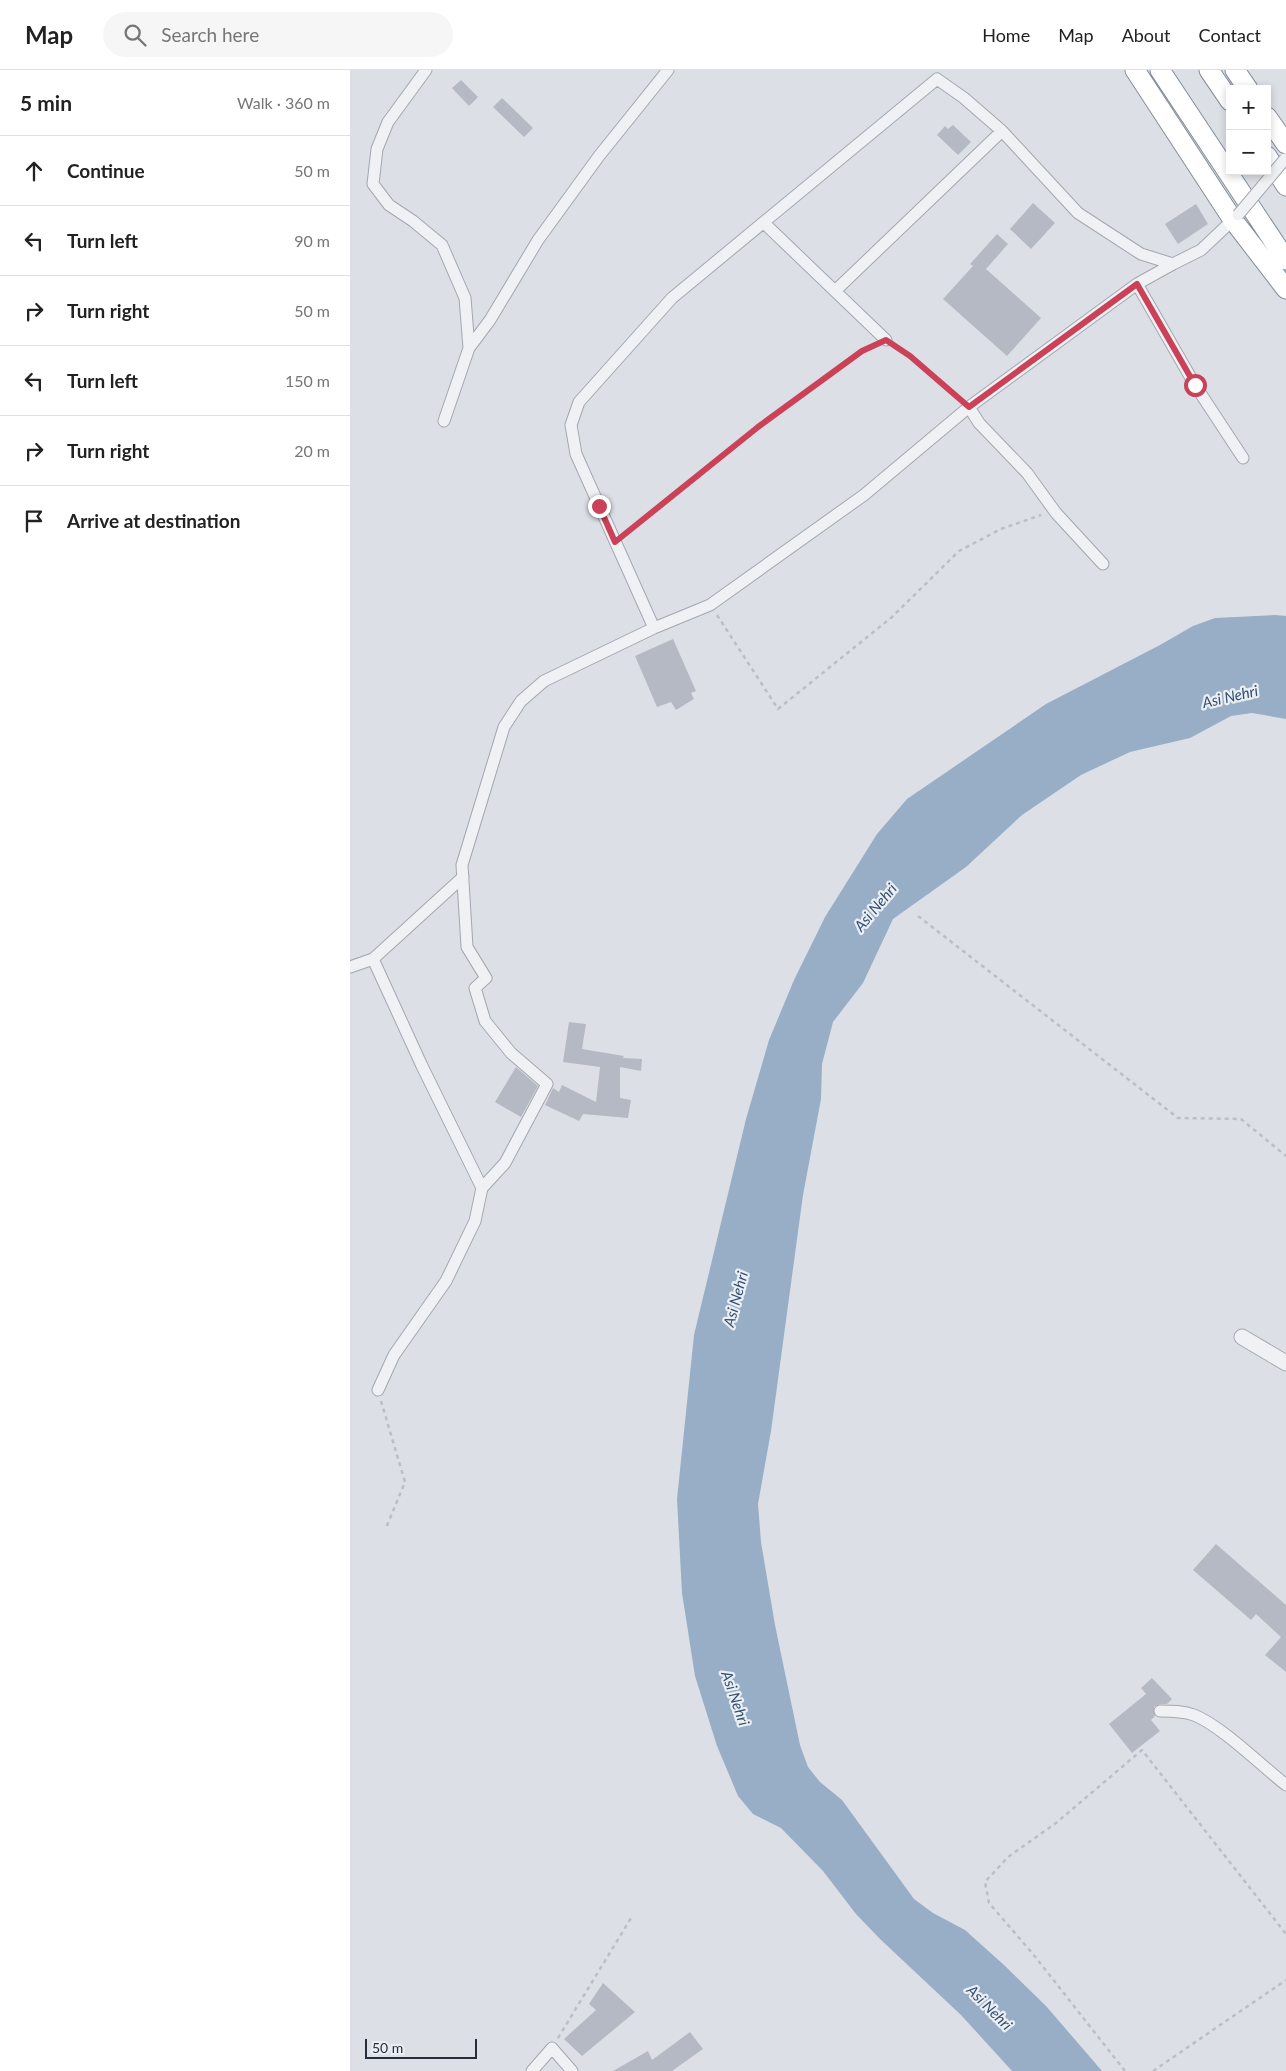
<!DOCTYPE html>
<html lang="en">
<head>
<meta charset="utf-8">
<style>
  :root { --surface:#fff; --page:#f6f6f6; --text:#222; --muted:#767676; --line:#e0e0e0 }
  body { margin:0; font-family:Lato,sans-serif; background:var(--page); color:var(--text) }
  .controls { position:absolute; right:15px; top:15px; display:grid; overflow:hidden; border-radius:0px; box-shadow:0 2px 8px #0003 }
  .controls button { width:45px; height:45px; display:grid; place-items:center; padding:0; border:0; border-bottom:1px solid var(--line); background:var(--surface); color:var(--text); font:25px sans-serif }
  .scale { position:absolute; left:15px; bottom:12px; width:112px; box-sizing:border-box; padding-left:5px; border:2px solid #262e3c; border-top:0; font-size:14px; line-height:18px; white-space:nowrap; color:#262e3c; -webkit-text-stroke:4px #ebeff4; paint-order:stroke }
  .stop { position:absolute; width:15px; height:15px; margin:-11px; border:4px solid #cb4157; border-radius:50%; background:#fff }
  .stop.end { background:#cb4157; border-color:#fff; box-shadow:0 1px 5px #0008 }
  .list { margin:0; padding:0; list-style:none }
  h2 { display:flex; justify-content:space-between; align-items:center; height:65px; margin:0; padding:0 20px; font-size:21px }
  h2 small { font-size:16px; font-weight:400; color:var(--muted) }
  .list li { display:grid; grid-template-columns:32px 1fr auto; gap:15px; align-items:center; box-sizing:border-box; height:70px; padding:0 20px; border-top:1px solid var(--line) }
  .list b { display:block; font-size:19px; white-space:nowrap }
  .list em { font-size:16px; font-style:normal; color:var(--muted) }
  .icon { flex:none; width:28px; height:28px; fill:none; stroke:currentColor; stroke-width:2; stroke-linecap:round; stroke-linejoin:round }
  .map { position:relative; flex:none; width:936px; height:2001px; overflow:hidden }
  header { display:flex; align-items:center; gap:30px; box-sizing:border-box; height:70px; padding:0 25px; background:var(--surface); border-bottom:1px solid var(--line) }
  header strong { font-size:24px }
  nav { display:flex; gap:28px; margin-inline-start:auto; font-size:18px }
  .search { width:350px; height:45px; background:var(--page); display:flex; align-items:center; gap:12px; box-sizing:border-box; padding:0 18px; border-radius:28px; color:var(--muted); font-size:19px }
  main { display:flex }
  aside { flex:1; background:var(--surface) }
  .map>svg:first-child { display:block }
  .water { fill:#97aec6 }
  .building { fill:#b4b9c3 }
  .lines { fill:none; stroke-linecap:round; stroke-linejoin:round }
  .minor-casing { stroke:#a2a7b0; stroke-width:13 }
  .tertiary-casing { stroke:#a2a7b0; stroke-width:17 }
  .trunk-casing { stroke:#848e9c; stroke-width:21 }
  .path { stroke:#bbbec5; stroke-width:2.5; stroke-dasharray:4 4; stroke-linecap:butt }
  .minor { stroke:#eff1f5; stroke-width:11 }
  .tertiary { stroke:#eff1f5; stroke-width:15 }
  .trunk { stroke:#fff; stroke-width:19 }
  .minor-bridge-casing { stroke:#a2a7b0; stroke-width:13; stroke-linecap:butt }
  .minor-bridge { stroke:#eff1f5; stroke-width:11 }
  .route { stroke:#cb4157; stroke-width:6 }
  .labels { text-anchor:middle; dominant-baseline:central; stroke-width:4.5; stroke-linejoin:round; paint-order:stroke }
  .water-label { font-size:15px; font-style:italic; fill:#314d6f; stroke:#ebeff4 }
</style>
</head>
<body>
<header>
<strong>Map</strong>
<div class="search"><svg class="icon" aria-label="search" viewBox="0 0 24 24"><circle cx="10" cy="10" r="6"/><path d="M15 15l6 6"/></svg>Search here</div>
<nav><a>Home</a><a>Map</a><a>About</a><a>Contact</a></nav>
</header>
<main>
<aside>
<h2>5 min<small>Walk · 360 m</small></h2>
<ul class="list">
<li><svg class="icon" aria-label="ahead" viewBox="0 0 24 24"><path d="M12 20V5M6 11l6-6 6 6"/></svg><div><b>Continue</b></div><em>50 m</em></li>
<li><svg class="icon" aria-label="left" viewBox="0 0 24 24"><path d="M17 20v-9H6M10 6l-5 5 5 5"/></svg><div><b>Turn left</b></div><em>90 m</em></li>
<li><svg class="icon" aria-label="right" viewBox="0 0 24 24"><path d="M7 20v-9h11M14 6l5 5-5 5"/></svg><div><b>Turn right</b></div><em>50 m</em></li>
<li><svg class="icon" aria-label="left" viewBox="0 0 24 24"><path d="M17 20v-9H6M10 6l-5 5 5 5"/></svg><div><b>Turn left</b></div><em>150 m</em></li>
<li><svg class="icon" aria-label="right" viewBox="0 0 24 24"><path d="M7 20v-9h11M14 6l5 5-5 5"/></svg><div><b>Turn right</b></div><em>20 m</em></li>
<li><svg class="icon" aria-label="arrive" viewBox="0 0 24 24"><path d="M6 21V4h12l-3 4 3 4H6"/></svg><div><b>Arrive at destination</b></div></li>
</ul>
</aside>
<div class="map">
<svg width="936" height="2001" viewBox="0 0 936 2001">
  <rect width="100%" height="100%" fill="#dce0e6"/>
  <!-- water -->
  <path class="water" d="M925,545L936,546V649L902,643L881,646L840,668L780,682L731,705L672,745L616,797L543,849L513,913L483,952L472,994L471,1029L453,1125L421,1361L408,1434L411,1472L425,1555L450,1675L458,1697L470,1712L492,1730L564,1829L583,1843L615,1860L654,1895L696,1936L752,2001H662L611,1945L530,1869L506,1844L473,1801L431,1758L403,1744L388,1726L367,1676L345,1606L332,1523L327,1429L344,1265L396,1049L419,970L444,910L475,847L527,764L557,729L696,634L810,575L843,556L865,548Z"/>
  <!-- building -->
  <path class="building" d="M111,10L128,27L119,36L102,18Z
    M152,28L183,58L174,67L143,37Z
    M603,55L621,72L608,85L587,65L595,56L598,59Z
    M683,133L705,153L681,179L660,159Z
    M846,134L858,154L828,174L815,154Z
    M647,164L658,174L636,199L691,248L657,286L593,229L623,196L620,194Z
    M323,569L346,621L341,623L344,629L326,640L321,632L307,637L285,586Z
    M219,952L236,954L232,979L274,986L273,988L292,989L291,1001L270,997V1028L281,1030L278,1048L233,1044L229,1051L195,1035L203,1018L209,1022L212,1015L246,1032L250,997L213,992Z
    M166,997L188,1016L171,1047L145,1032Z
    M866,1474L936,1535V1602L915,1585L931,1567L906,1544L901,1550L843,1500Z
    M802,1608L822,1629L817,1634H810L804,1637L805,1646L801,1650L810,1661L782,1683L759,1654L796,1624L791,1618Z
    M253,1913L285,1942L232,1986L214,1969L246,1940L239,1934Z
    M340,1962L353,1979L322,2001H263L298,1981L302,1990Z"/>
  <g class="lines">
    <!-- minor casing -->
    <g class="minor-casing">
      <path id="minor" d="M76,0L38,52L27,79L23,114L39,135L63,151L92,175L115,228L119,278
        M414,153L536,270
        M823,194L787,214L845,315L893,388
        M485,221L652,61
        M619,337L629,353L677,403L706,443L753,494
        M94,351L119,278L140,250L188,170L249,86L318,0
        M304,558L360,535L514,425L619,337L787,214
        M23,889L72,996L132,1118L125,1151L96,1211L44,1285L28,1320
        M0,897L23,889L113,807
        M132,1118L155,1093L197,1014L161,983L135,951L125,918L136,908L117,877L112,795L154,657L171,631L194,611L304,558L226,384L221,355L229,332L322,228L587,9L614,28L652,61L728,143L791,184L823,194L851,180L887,146
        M810,1641C822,1641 833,1641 844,1645C870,1655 912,1696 936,1715
        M182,2001L202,1978L222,2001"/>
    </g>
    <!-- tertiary casing -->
    <g class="tertiary-casing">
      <path id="tertiary" d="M892,1267L936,1293"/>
    </g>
    <!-- trunk casing -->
    <g class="trunk-casing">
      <path id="trunk" d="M785,0L883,150L936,219
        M810,0L936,190
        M859,0L880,31
        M885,0L898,19
        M917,47L936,74
        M917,86L936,116"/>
    </g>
    <!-- path -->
    <path class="path" d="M545,276L561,286L609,328
      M275,464L408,357L512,281L523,276
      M367,545L428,639L542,547L609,481L651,459L691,445
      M568,846L828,1048L891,1049L936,1086
      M31,1331L55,1412L36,1458
      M208,1968L281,1848
      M775,2001L683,1884L639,1833L635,1812L658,1787L706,1753L792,1680L936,1864
      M803,2001L936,1910"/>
    <!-- minor -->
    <use href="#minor" class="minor"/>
    <!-- tertiary -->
    <use href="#tertiary" class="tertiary"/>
    <!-- trunk -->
    <use href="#trunk" class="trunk"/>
    <!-- minor-bridge casing -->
    <g class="minor-bridge-casing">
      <path id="minor-bridge" d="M888,145L935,89"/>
    </g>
    <!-- minor-bridge -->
    <use href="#minor-bridge" class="minor-bridge"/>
  </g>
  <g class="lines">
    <!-- route -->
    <path class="route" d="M249,436L265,472L408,357L512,281L536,270L560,286L619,337L787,214L845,315"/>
  </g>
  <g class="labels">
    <!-- water labels -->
    <g class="water-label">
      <text transform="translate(880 626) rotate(-13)">Asi Nehri</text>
      <text transform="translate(525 837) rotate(-50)">Asi Nehri</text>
      <text transform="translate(385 1229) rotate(-75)">Asi Nehri</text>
      <text transform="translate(386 1628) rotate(71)">Asi Nehri</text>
      <text transform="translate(640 1937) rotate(45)">Asi Nehri</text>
    </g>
  </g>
</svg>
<div class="controls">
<button>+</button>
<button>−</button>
</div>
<div class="scale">50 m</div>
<div class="stop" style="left:845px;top:315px"></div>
<div class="stop end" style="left:249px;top:436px"></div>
</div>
</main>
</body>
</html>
